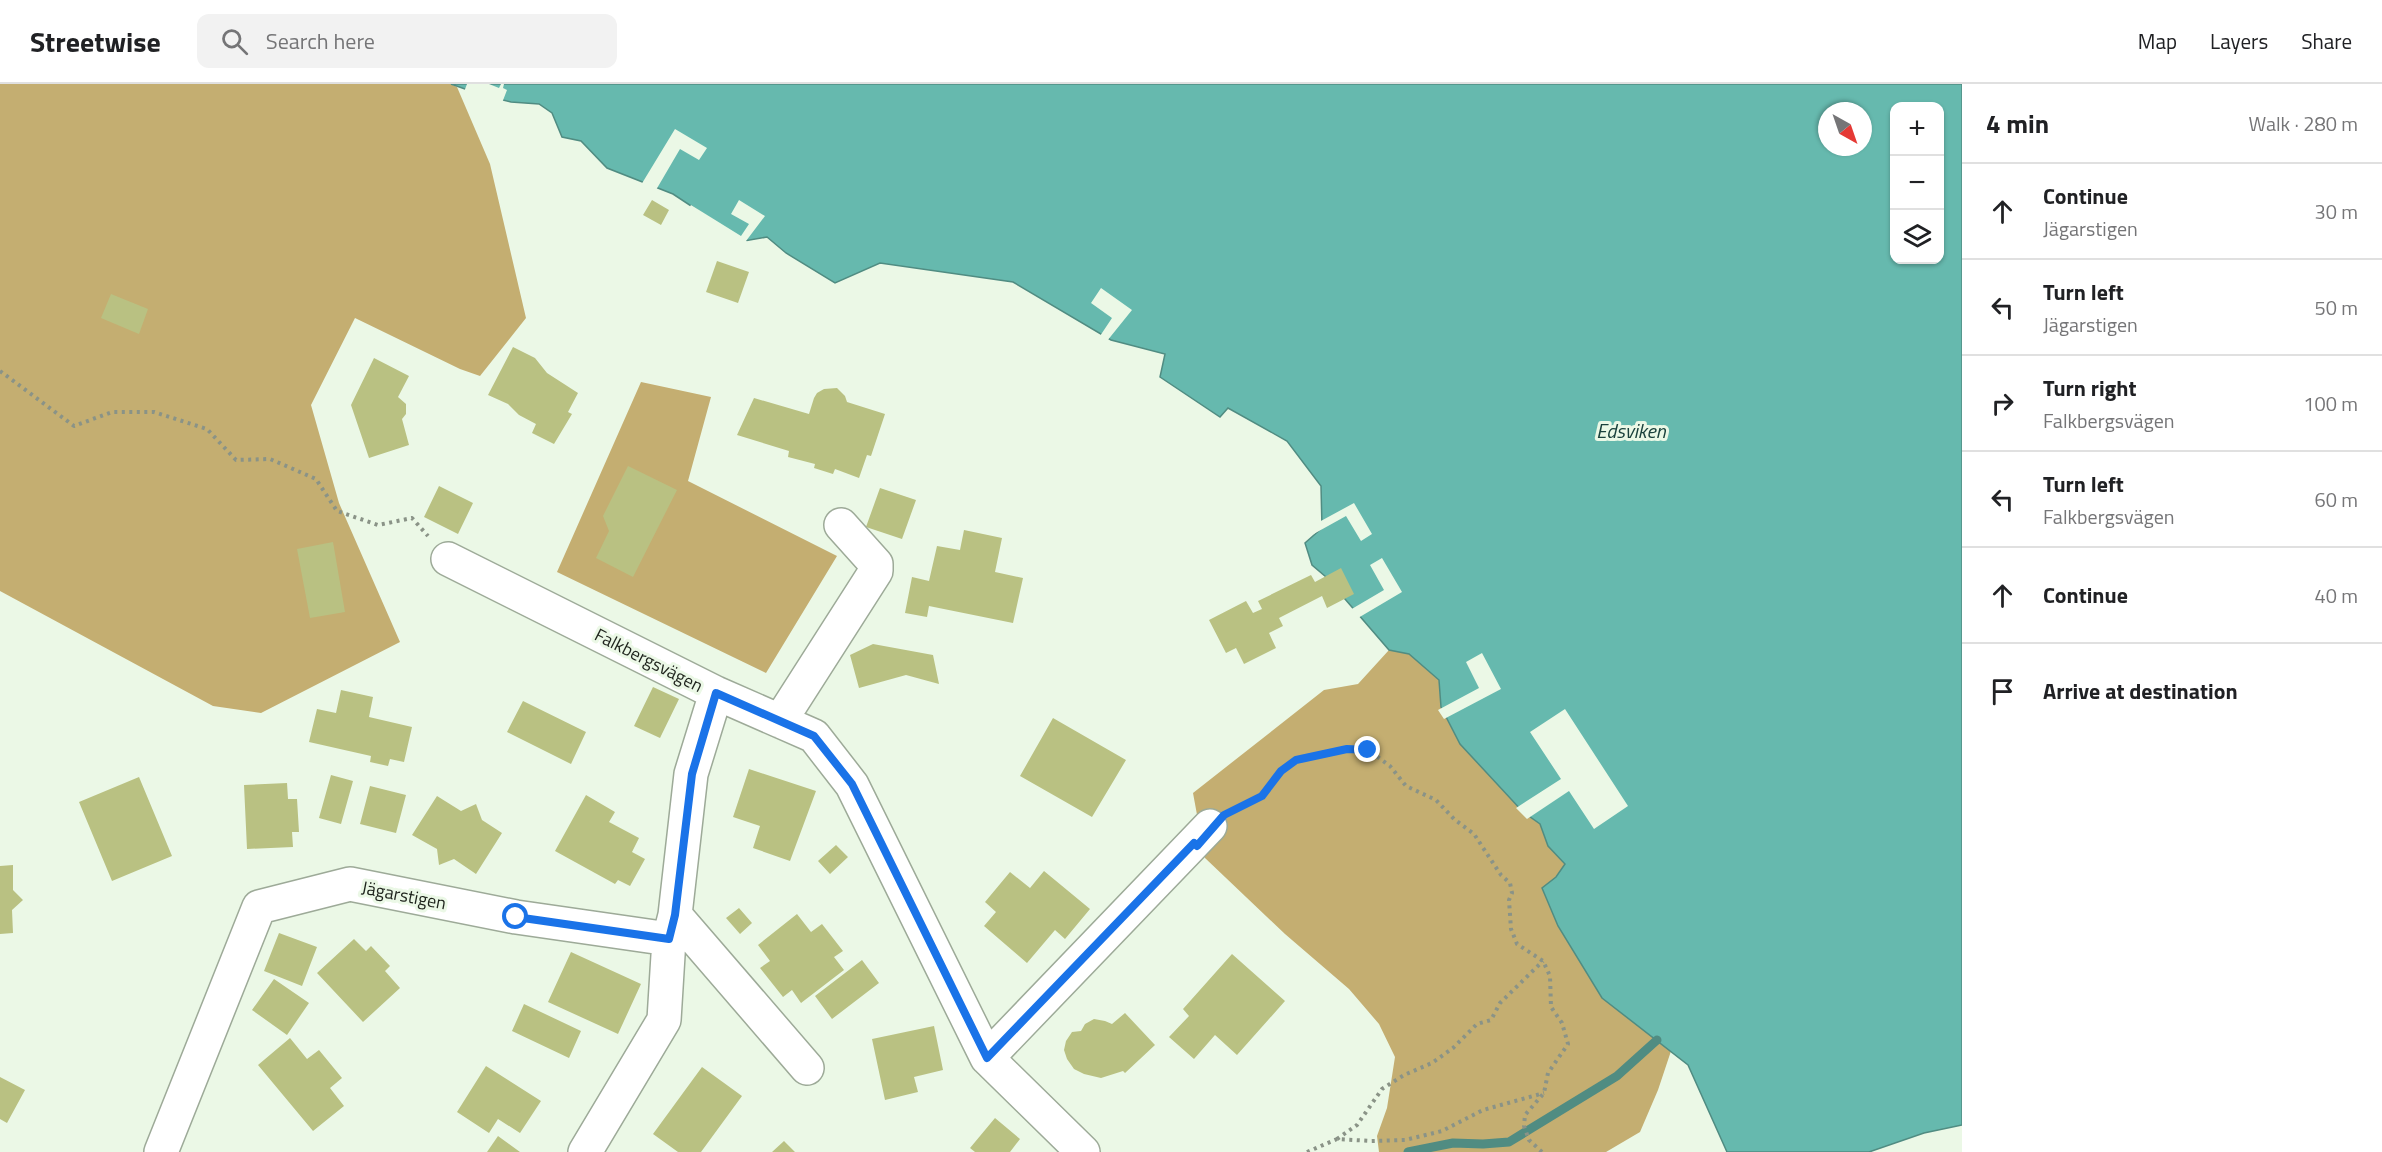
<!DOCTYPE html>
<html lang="en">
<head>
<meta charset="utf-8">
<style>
  :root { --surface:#fff; --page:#f2f2f2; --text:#202124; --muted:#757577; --line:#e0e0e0 }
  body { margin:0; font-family:"Titillium Web",sans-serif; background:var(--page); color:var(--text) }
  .controls { position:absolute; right:18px; top:18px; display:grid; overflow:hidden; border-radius:12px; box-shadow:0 2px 4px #0004 }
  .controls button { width:54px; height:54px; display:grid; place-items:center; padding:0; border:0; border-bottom:2px solid var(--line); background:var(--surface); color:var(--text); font:30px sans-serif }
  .compass { position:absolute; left:1818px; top:18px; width:54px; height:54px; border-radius:50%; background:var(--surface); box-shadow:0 2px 4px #0004; rotate:140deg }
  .stop { position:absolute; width:18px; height:18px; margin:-14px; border:4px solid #1a73e8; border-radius:50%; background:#fff }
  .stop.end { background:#1a73e8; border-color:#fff; box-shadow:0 2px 6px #0008 }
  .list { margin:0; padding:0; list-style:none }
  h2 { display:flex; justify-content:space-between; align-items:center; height:78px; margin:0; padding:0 24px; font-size:26px }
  h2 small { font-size:20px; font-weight:400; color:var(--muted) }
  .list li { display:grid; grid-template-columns:39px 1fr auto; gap:18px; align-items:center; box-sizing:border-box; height:96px; padding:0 24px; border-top:2px solid var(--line) }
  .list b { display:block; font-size:22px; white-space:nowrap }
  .list p { margin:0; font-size:20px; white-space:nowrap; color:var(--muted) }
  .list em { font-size:20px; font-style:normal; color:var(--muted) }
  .icon { flex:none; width:33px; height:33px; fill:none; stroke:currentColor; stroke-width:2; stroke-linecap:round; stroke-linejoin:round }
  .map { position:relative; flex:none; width:1962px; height:1068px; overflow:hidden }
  header { display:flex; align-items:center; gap:36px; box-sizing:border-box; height:84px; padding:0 30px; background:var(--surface); border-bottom:2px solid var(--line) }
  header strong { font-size:28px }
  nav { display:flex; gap:33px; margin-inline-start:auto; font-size:21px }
  .search { width:420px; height:54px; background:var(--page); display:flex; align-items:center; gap:15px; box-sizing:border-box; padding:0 21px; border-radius:12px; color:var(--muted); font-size:22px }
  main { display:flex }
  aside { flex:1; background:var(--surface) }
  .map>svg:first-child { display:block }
  .forest { fill:#c4ae71 }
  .water { fill:#66b9ae; stroke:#508c82; stroke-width:1.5; fill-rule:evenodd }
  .pier { fill:#ebf8e6 }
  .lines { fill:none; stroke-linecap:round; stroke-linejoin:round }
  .stream { stroke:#508c82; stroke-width:9 }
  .building { fill:#b9c182 }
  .minor-casing { stroke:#9daa98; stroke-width:36 }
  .path { stroke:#8a9387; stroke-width:4; stroke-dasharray:3 4.5; stroke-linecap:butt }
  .minor { stroke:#fff; stroke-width:33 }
  .route { stroke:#1a73e8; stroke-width:8 }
  .labels { text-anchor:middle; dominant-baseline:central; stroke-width:6; stroke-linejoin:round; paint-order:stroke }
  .street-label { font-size:18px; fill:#1e231c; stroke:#ebf8e6 }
  .water-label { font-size:20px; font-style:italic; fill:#1a413c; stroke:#ebf8e6 }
</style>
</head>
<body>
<header>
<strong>Streetwise</strong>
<div class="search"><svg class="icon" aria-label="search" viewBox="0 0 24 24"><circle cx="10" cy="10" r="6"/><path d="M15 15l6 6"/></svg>Search here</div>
<nav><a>Map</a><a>Layers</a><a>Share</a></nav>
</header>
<main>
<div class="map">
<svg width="1962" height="1068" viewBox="0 0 1962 1068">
  <rect width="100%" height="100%" fill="#ebf8e6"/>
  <!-- forest -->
  <path class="forest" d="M0,0H451L457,3L490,80L526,234L480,292L460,285L355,234L311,321L339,419L400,558L261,629L213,622L0,507Z
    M641,298L711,313L688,397L837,472L766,589L557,488Z
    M1389,566L1409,570L1439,596L1441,623L1460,660L1523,728L1540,740L1548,762L1565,780L1556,793L1558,842L1602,914L1671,967L1658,1006L1640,1048L1606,1068H1379L1377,1052L1387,1024L1395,973L1379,940L1349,905L1285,850L1205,774L1193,709L1324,606L1358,600Z"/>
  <!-- water -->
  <path class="water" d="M451,0H1962V1041L1924,1049L1869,1068H1727L1688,981L1602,914L1558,842L1542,804L1556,793L1565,780L1548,762L1540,740L1523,728L1460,660L1441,623L1439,596L1409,570L1389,566L1326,493L1312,481L1305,459L1322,444L1321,402L1287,357L1228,324L1220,333L1160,293L1165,270L1111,256L1013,198L880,179L835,199L786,169L767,153L744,157L673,110L607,84L581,57L562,53L552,29L539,20L511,18L479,10ZM1894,22H1940V176H1894ZM1827,27H1863V63H1827Z"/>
  <!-- pier -->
  <path class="pier" d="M467,0H489L499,4L501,0H504L503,4L507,6L502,19L464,8Z
    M675,45L707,64L699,76L680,65L656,106L641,101Z
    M739,116L765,132L746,157L749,159H743L689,124L691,121L741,152L749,140L731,130Z
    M1101,204L1132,226L1107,257L1100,252L1112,234L1091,219Z
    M1354,419L1372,450L1361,457L1346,432L1310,452L1319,443V438Z
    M1382,474L1402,508L1358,534L1350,526L1384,506L1370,481Z
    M1482,569L1501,605L1444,635L1438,626L1479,604L1466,578Z
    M1565,625L1628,722L1594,745L1569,707L1527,735L1516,724L1561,695L1530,648Z"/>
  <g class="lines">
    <!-- stream -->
    <path class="stream" d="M1408,1068L1453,1059L1483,1060L1509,1058L1617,992L1657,956"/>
  </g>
  <!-- building -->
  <path class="building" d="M652,116L669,126L661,141L643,131Z
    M717,177L749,188L738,219L706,208Z
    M111,210L148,225L139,250L101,234Z
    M513,263L535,274L547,289L578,309L568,328L572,330L554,360L532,349L536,340L519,331L508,320L488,311Z
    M374,274L409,292L398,313L406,320V330L402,335L409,361L369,374L351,321Z
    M837,304L845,312L847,318L885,330L871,372L867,371L859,394L835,385L833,390L814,384L815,380L788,373L789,367L737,351L754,314L809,330L814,314L817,309L824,305Z
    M628,382L677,406L633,493L596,474L609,447L603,432Z
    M439,402L473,419L458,450L424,433Z
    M880,404L916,416L902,455L866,443Z
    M964,446L1002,454L995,488L1023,494L1013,539L929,522L927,533L905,529L912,493L929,497L937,462L960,466Z
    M333,458L345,528L310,534L297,465Z
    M1341,484L1354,510L1327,524L1322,512L1279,534L1283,542L1269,549L1276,564L1244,580L1236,564L1226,569L1209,536L1246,517L1253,529L1262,525L1258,517L1311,491L1315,498Z
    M873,560L933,571L939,600L906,591L859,604L850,571Z
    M653,603L679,615L660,654L634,642Z
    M341,606L373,613L369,633L412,643L404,678L390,675L388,682L370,678L371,672L309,658L317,625L336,629Z
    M523,617L586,648L571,680L507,648Z
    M1053,634L1126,676L1092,733L1020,692Z
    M749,685L816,707L790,777L753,764L760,742L733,733Z
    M331,691L353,697L341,740L319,734Z
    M139,693L172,772L112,797L79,718Z
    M287,699L288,715H297L299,748H292L293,763L247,765L244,701Z
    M370,702L406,711L396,749L360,740Z
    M586,711L615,728L609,738L639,754L632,768L645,775L630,802L618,796L615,800L555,767Z
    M437,712L461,727L476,720L482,736L502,749L476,790L454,775L439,781L437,765L412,751Z
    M836,761L848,773L830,790L818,777Z
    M13,781V806L23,816L12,826L13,849L0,850V782Z
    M1044,787L1090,825L1065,855L1055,846L1027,879L984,842L996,828L985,818L1010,788L1030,804Z
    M739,824L752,839L740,850L726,834Z
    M797,830L811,848L822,840L843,867L834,873L844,886L801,919L792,906L783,913L760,884L770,877L758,861Z
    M279,849L317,863L302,902L264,887Z
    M354,855L366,867L371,862L390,882L385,887L400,904L363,938L317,889Z
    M571,868L641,900L618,950L548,918Z
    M1232,870L1285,917L1237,971L1215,951L1194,975L1169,953L1189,932L1183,925Z
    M862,876L879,899L832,935L815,912Z
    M274,895L309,919L287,951L252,926Z
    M524,920L581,947L569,974L512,947Z
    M1125,929L1155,961L1125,989L1123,987L1101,994L1084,990L1074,985L1067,975L1064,966L1066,957L1072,948L1081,947L1085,940L1094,935L1105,937L1112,940Z
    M934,942L943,986L914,993L918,1008L885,1016L872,955Z
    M290,954L307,975L319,966L342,994L330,1004L344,1022L313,1047L258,981Z
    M486,982L541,1017L520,1049L498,1035L489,1049L457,1028Z
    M702,983L742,1012L701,1068H678L653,1050Z
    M0,993L25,1006L7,1039L0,1035Z
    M995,1034L1020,1055L1010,1068H975L970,1064Z
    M498,1052L520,1068H487Z
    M784,1057L795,1068H772Z"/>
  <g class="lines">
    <!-- minor casing -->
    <g class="minor-casing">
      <path id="minor" d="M448,475L716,609L814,652L852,701L987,974L1083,1068
        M780,637L876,487V480L841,441
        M675,831L807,984
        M987,974L1210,742
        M161,1068L259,823L350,800L516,833L669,855
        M585,1068L664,936L669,855L675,831L691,690L716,609"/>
    </g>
    <!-- path -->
    <path class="path" d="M0,287L74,342L112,328H154L207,345L236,376L270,375L316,395L337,427L378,441L412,434L428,452
      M1235,726L1262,712L1281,687L1296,676L1347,665L1368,666L1390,682L1406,702L1436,716L1454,735L1474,750L1501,791L1510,799L1512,809L1509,816L1511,845L1517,860L1543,877L1550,892L1551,923L1562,939L1568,960L1548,989L1544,1009L1525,1031L1524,1042L1529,1056L1542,1068
      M1337,1055L1357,1041L1382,1005L1404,991L1432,979L1453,964L1477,940L1491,936L1500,919L1543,877
      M1307,1068L1337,1055L1371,1057L1405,1056L1442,1047L1483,1026L1544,1009"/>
    <!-- minor -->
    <use href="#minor" class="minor"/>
  </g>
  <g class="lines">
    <!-- route -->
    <path class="route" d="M516,833L669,855L675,831L692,690L716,609L814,652L852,700L987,974L1194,759L1197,762L1224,731L1262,712L1281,687L1296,676L1347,665L1368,666"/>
  </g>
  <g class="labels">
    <!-- street labels -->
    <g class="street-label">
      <text transform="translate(649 576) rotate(27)">Falkbergsvägen</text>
      <text transform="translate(404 811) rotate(11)">Jägarstigen</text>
    </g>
    <!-- water labels -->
    <g class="water-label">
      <text x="1631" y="346">Edsviken</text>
    </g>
  </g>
</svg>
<div class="controls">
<button>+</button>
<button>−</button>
<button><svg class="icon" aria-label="layers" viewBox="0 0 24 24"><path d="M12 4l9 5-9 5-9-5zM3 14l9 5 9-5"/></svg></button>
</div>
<svg class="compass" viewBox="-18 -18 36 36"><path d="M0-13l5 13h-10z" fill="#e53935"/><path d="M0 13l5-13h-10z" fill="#757577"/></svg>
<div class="stop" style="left:516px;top:833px"></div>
<div class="stop end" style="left:1368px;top:666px"></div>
</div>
<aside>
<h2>4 min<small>Walk · 280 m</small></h2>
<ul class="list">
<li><svg class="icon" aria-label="ahead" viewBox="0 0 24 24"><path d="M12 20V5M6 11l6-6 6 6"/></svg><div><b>Continue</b><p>Jägarstigen</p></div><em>30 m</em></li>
<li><svg class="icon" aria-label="left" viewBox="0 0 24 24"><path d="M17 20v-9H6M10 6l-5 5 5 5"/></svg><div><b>Turn left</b><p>Jägarstigen</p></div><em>50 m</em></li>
<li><svg class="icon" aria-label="right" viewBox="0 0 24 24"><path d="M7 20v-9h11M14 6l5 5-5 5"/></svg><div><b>Turn right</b><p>Falkbergsvägen</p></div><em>100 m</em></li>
<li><svg class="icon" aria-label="left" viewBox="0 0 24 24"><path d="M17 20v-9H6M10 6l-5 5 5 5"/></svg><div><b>Turn left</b><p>Falkbergsvägen</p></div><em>60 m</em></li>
<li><svg class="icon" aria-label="ahead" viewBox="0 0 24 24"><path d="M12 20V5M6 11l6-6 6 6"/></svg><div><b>Continue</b></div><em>40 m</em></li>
<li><svg class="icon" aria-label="arrive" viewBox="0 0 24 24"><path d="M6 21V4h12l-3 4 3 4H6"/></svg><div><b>Arrive at destination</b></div></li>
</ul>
</aside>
</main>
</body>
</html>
